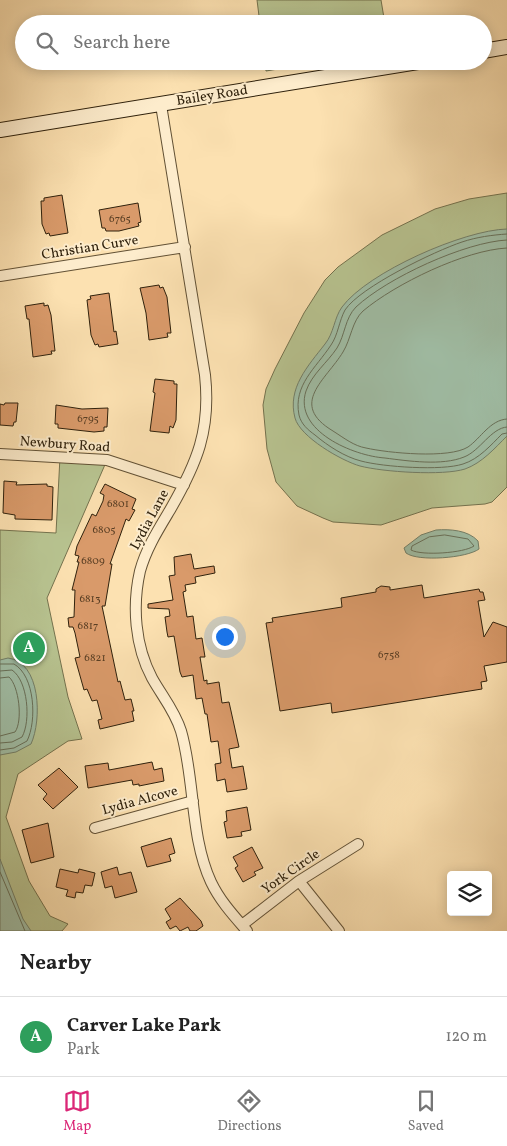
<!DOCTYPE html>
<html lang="en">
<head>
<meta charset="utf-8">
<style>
  :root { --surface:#fff; --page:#f2f2f2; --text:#222; --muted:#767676; --line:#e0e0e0; --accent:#db2777 }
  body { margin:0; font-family:Vollkorn,serif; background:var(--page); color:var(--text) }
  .controls { position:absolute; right:15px; bottom:15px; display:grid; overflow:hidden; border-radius:5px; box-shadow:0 2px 12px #0003 }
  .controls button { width:45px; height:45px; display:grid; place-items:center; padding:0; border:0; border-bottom:1px solid var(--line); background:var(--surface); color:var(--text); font:25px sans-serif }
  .you { position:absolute; left:224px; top:636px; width:18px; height:18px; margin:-12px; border:4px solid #fff; border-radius:50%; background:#1a73e8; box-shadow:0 0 0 8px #1a73e833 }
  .badge { display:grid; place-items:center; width:32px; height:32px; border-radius:50%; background:var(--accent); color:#fff; font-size:16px; font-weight:700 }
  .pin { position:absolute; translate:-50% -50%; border:2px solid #fff; box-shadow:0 1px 5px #0006 }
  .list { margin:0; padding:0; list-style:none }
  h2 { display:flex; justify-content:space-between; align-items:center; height:65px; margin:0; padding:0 20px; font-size:21px }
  h2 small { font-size:16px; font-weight:400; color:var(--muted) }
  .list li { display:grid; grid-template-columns:32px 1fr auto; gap:15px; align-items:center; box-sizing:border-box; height:80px; padding:0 20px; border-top:1px solid var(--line) }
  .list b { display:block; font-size:19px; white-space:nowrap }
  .list p { margin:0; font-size:16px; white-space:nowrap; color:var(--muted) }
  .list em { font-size:16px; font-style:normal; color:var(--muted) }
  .icon { flex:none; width:28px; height:28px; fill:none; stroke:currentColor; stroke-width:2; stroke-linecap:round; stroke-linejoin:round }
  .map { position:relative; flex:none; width:507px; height:931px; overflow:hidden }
  .search { position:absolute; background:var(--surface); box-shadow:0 2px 12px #0003; left:15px; right:15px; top:15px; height:55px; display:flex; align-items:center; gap:12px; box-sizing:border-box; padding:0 18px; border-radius:28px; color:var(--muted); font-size:19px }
  .sheet { height:145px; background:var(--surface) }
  nav { display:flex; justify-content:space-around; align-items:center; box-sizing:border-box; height:70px; border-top:1px solid var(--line); background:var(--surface); font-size:14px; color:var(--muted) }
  nav a { display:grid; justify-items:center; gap:2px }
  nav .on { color:var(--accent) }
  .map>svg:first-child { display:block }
  .green { fill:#b8c491; stroke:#74724e }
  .water { fill:#a0bea6; stroke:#737f68 }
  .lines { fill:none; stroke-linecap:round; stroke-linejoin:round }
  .shore { stroke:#687059; stroke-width:1 }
  .building { fill:#d99a6a; stroke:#2f210c }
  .street-casing { stroke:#625135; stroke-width:12 }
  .secondary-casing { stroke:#2f210c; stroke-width:16 }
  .street { stroke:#fdeccc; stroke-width:10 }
  .secondary { stroke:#fdeccc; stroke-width:14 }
  .labels { text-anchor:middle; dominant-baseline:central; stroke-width:4; stroke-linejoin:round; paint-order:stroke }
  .number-label { font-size:11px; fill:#5a3f24 }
  .street-label { font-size:14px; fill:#2f210c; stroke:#fdeccc }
</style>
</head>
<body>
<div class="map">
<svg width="507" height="931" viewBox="0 0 507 931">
  <rect width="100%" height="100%" fill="#fce1b1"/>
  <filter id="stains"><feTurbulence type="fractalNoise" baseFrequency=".004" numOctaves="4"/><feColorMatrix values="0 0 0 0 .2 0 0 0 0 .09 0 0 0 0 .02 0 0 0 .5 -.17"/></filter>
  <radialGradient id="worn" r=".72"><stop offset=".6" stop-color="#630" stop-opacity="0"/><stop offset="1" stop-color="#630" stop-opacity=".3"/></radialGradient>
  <!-- green -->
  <path class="green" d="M257,0H381L385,24H260Z
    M265,61H326L266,71Z
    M507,193V487L492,502L485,504L432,508L381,525L333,522L323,518L297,506L276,482L267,449L263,405L266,389L275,369L304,313L325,280L338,267L382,235L435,209L469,199Z
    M60,457L107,460L47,598L68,697L82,739L68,741L18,774L6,817L29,881L50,916L68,924L62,931H0V530L56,533Z"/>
  <!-- water -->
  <path class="water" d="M507,229V436C495,448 482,463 465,469C443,476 383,472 360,466C342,461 300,437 295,418C287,388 308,366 325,344C334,333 334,318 342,307C368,272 464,230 507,229Z
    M436,530C450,529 468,530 478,541L479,549C467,558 418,562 406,553L404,548L421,535Z
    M8,658C41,662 42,720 31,744L16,752L0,755V660Z
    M0,859L23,919L31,931H0Z"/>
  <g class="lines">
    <!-- shore -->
    <path class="shore" d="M507,234C492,235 477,237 462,242C435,251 360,287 345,310C339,321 338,335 331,345C316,368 293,385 299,415C301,424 308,430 315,435C328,446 345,457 361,461C383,467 442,471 463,464C479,459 491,445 502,434L507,433
      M507,240C465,242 387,278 356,307C345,318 345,335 337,348C327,363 312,374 306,391C293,431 354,456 385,458C408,461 442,466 464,457C480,451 491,428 507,427
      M507,248C465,250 395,284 363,311C352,321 351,339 343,352C326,380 288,404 333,431C344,438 354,446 366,448C388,453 449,459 468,447C481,438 490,420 507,419
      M445,535L468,539L474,546C464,553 422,556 411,550L412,546L429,537Z
      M0,664H14C35,676 37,721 27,741L14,748L0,750
      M0,671L12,670C28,681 31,721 22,737L12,742L0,743
      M0,678L9,677C19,686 23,721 15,732L0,736
      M0,872L25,931"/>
  </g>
  <!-- building -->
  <path class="building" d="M62,195L68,233L50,236L49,233L46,234L42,224L41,201H44V198Z
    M138,203L141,222L138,223L139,226L119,231H106L105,228H102L99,210Z
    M159,285L160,288L163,287L167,297L171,333H167L168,337L149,340L146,313L140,288Z
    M109,293L114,332L116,331L118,344L99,347L98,344L95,345L91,335L87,300L91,299L90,296Z
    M44,303V306L48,305L51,315L55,351H51L52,354L33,357L29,319H27L25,306Z
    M155,379L174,381V384H177L176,420L173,428L170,426L169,433L150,431L155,393L153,392Z
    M5,403H18L16,422H14L13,426L0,425V404L4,405Z
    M56,405L82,409L108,408L107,427H104V431L94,432L58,428V424H55Z
    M4,481L17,482L16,485L47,484V486L53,487L52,520L15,519V515L3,513Z
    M105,484L136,499L132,509L135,510L129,521L126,519L110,564H112L105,606H102L118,682L120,681L125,700L131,699L134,711H132L134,721L100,729L98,720L102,719L97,700L92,701L87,689L84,690L75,658L80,657L75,633L73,627H69L68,618L74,617L75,590H72L79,562H77L79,556L75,555L77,546L92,514L96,516L103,501L104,495L100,493Z
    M191,554L194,569L214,566L215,573L195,577L196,583L185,585L186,591L183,592L187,617L193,616L196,639L202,638L205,657H200L204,681L207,680V684L219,682L222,703L229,702L239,747L229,749L232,768L243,766L247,789L227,792L225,779L217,781L215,764L221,763L218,741L211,742L207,714H205L202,698L196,699L193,675L182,677L180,672L174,636L168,637L167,632L165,617L170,616L169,609L148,608V604L173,600L169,576L175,575L174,557Z
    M422,585L424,598L479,589L480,592H483L485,600L478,601L484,637L493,622L507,627V662L484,666L487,681L481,682L482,689L332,713L331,703L280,711L266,623L273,622L272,618L342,607L341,598L376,592V589L381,586L390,587V590Z
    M152,762L154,770L162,768L164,781L139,786V784L133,785L132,780L88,788L85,766L108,763L109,770Z
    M59,768L78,787L53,809L43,799L47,794L38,785Z
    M247,807L251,830L241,832L242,836L227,838L224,822L227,821L226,811Z
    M48,823L54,857L31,863L22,830Z
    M171,838L175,853L169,855L171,861L147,867L141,847Z
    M252,847L263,868L254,872L256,875L243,882L235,868L238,866L233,857Z
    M117,867L119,875L131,872L137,892L115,898L112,886L105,888L101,872Z
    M60,869L78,873L79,869L95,873L92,886L85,885L83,893L76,892L75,898L66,896L68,890L56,887Z
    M180,898L201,921L203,926L196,931H190L188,927L180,931L176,926L170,929L166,922L171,919L165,909Z"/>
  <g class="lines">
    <!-- street casing -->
    <g class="street-casing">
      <path id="street" d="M161,105L205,375C211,430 197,463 170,510C158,530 146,549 140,571C132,606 135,646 152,678C162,696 175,711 181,731C195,779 190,837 211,882C220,901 234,916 247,931
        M0,276L185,247
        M0,454L107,460L184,485
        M95,828L193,801
        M299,881L339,931
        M242,925L299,881L358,844"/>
    </g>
    <!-- secondary casing -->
    <g class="secondary-casing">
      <path id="secondary" d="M483,51L507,47
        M0,130L424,61"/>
    </g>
    <!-- street -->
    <use href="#street" class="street"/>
    <!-- secondary -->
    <use href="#secondary" class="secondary"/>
  </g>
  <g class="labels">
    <!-- number labels -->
    <g class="number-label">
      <text x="120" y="219">6765</text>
      <text x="88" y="419">6795</text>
      <text x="118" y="504">6801</text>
      <text x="104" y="530">6805</text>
      <text x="93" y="561">6809</text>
      <text x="90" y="599">6813</text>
      <text x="88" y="626">6817</text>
      <text x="389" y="655">6758</text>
      <text x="95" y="658">6821</text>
    </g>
    <!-- street labels -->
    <g class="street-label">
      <text transform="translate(212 96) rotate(-9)">Bailey Road</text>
      <text transform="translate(90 248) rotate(-9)">Christian Curve</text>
      <text transform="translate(65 445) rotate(4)">Newbury Road</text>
      <text transform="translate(150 520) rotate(-62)">Lydia Lane</text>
      <text transform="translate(140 801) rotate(-15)">Lydia Alcove</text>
      <text transform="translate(291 872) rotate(-35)">York Circle</text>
    </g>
  </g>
  <rect width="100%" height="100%" filter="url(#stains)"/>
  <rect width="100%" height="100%" fill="url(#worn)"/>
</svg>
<div class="controls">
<button><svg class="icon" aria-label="layers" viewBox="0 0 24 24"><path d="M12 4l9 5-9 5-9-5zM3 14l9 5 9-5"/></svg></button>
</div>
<div class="you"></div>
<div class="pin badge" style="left:29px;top:648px;background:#2e9e5b">A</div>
<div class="search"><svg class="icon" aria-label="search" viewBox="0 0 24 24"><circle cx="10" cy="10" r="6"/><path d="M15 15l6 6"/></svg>Search here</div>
</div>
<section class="sheet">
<h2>Nearby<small></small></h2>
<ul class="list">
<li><span class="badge" style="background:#2e9e5b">A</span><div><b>Carver Lake Park</b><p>Park</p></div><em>120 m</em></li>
</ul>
</section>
<nav>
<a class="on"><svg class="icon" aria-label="map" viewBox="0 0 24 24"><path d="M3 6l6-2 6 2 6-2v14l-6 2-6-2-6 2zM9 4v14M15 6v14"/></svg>Map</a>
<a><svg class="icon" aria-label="directions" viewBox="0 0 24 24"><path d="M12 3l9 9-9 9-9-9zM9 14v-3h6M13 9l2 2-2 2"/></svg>Directions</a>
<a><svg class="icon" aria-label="saved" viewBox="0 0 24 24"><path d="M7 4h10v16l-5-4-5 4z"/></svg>Saved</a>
</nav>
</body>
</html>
